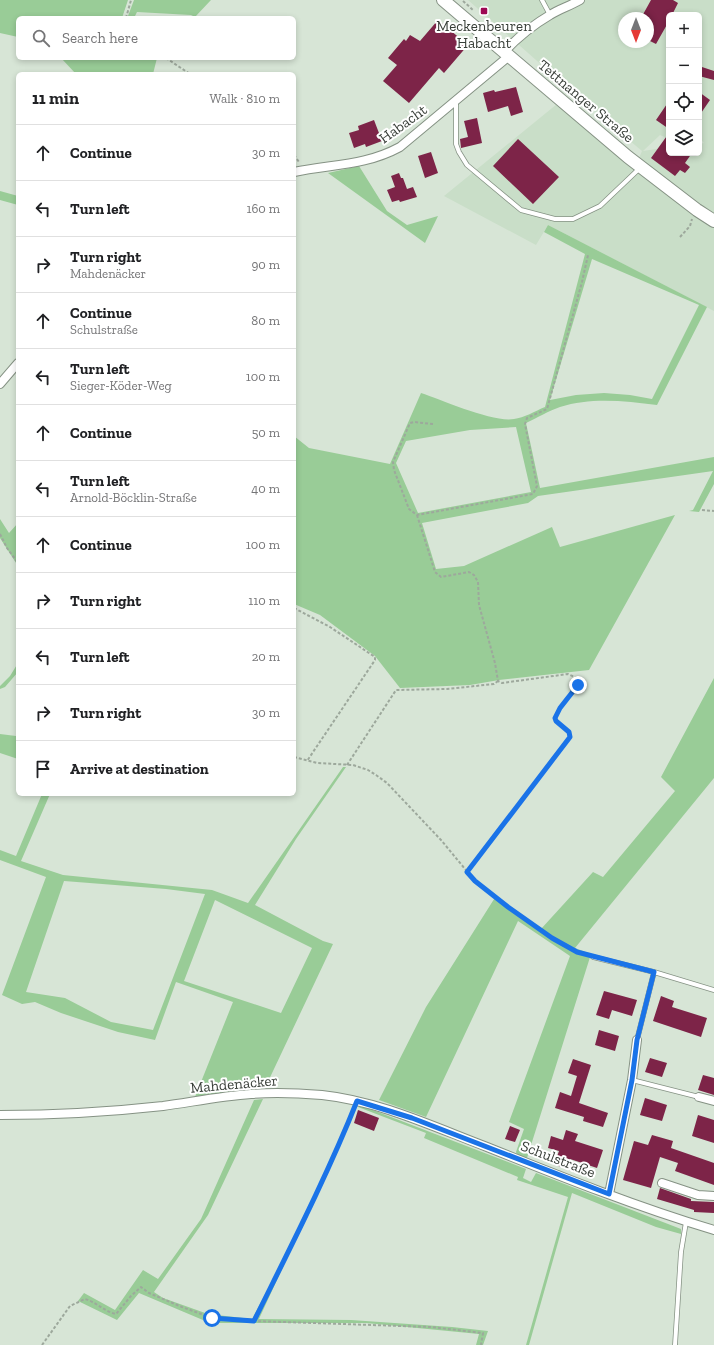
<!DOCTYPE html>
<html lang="en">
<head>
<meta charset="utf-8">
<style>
  :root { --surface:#fff; --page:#f2f2f2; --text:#202124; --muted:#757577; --line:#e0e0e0 }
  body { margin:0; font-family:"Zilla Slab",serif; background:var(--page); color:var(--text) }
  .controls { position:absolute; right:12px; top:12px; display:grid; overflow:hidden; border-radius:6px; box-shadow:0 2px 6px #0003 }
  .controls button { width:36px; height:36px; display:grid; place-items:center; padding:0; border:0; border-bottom:1px solid var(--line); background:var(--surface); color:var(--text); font:20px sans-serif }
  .compass { position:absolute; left:618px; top:12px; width:36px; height:36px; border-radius:50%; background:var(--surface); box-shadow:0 2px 6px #0003; rotate:180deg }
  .stop { position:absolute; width:12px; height:12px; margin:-9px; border:3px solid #1a73e8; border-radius:50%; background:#fff }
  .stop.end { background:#1a73e8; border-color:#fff; box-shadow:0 1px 4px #0008 }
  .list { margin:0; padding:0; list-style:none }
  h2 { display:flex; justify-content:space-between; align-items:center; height:52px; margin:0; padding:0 16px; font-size:17px }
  h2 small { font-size:13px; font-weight:400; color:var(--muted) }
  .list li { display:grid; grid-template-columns:26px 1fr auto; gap:12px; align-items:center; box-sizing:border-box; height:56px; padding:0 16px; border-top:1px solid var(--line) }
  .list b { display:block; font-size:15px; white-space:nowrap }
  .list p { margin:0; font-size:13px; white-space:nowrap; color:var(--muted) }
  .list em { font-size:13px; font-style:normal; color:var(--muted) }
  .icon { flex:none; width:22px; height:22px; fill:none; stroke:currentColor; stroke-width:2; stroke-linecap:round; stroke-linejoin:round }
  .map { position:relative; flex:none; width:714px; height:1345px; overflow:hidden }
  .search { position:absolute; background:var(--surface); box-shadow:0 2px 6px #0003; left:16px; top:16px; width:280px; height:44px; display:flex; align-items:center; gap:10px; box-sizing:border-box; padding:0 14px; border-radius:6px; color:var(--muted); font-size:15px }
  .panel { position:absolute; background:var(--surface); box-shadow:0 2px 6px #0003; left:16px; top:72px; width:280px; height:724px; border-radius:6px }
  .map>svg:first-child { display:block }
  .built { fill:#c9dec8; fill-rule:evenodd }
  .green { fill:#99cc97; fill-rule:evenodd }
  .building { fill:#7d2448 }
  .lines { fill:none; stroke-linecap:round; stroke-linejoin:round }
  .service-casing { stroke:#859284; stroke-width:5.5 }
  .minor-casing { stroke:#859284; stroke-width:10 }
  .secondary-casing { stroke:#859284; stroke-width:14 }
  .path { stroke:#9da89c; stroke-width:2; stroke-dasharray:3 2; stroke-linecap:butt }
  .service { stroke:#fff; stroke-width:4 }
  .minor { stroke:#fff; stroke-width:8 }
  .secondary { stroke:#fff; stroke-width:12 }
  .route { stroke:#1a73e8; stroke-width:5 }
  .poi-dot { fill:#9d0853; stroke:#fff; stroke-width:1.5 }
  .labels { text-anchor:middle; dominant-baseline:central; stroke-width:4; stroke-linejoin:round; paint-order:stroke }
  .poi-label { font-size:15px; fill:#383e38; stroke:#fff }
  .street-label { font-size:15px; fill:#383e38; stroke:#fff }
</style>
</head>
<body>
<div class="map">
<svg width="714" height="1345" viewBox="0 0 714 1345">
  <rect width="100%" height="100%" fill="#d7e5d6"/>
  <!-- built -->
  <path class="built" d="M468,0H714V311L548,225L536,245L444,196L557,104L635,168L642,151L571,91ZM669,15H699V137L704,143L699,144V153H669V147L643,151L660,135L669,139ZM624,18H648V42H624Z"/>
  <!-- green -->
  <path class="green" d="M0,0H128L122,18H18V37L0,33Z
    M134,0H211L195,17L191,15L137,12L134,18H129L128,16Z
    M61,58H157L153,74H76Z
    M359,166L387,211L407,225L438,216L425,243L328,173Z
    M0,191L18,196V205L0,200Z
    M548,225L707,307L657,405C625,401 591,397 560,407C548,411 537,418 526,423L540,488L714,457V484L699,512L689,511L693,510L713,471L538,496L528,503L422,523L436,569L464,566L552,527L560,547L675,515L589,670L499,680L470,685L400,688L375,656L320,615L294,604V436L309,448L390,464L421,393C442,400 494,423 514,419C524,418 535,411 545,407L585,254L544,232ZM592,259L699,305L652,399L630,395L604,393L576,395L550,400ZM516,427L531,492L418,513L396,463L406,441L470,430Z
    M0,519L9,533L18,523V566L0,538Z
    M18,663V672L5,687L0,689V686L10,676Z
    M714,678V778L575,948L591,954L527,1158L517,1155L516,1152L524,1129L509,1122L570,956L518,921L426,1117L379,1100L426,1007L496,896L541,929L593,872L603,877L675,791L661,777Z
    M0,734L16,736L18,734V759L0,753Z
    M343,767H346L296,839L255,905L323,941L333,944L265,1088L195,1097L233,1002L176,982L155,1040L118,1032L61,1013L35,1002L22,1004L2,995L46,877L0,860V850L16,856L42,794H50L21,861L63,875L212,890L248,903ZM64,881L166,889L205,894L153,1030L111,1022L65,998L26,992ZM215,900L312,948L281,1013L184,981Z
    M263,1099L208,1215L154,1292L163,1298L208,1314L252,1319L296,1236L335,1149L337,1150L259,1319L351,1320L452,1327L488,1331L483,1345H476L479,1334L366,1323H210L139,1293L117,1320L78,1301L84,1293L115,1310L143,1270L158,1279L201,1219L254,1100Z
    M358,1107H365L526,1169L523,1178L531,1182L536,1173L681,1229V1234L656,1227L572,1193L529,1345H526L568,1197L517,1180L518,1177L424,1138L426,1133Z"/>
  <!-- building -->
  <path class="building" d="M651,0H673L678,3L672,15H669V21L656,44L648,40V18H641Z
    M438,20L468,45L444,73L439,68L409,103L383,81L397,65L388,58L404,39L406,41L410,35L420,41Z
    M699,66L714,71V80L699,76Z
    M516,87L523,112L511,116L508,106L488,112L483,93L494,90L495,92Z
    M699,92L710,100L699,116Z
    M669,101V129L656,120Z
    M477,118L482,143L461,148L460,139L468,137L464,121Z
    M374,120L382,141L366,147L365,144L354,148L349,133L359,130L358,126Z
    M669,133V153H692L685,163L690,167L685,173L680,170L675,176L651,158Z
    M518,139L559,177L533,204L493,166Z
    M431,152L438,173L425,178L418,156Z
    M399,173L401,178H403L407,189L413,187L417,197L400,202L399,200L392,202L387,190L395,187L391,176Z
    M604,991L637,1000L632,1016L612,1010L609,1019L596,1015Z
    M661,996L674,1001L672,1007L707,1018L701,1037L653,1021Z
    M599,1030L619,1036L615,1051L595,1045Z
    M650,1058L667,1063L662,1077L645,1072Z
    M573,1059L591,1065L579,1103L608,1113L603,1127L583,1121L584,1117L555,1108L560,1092L571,1096L577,1076L568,1073Z
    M703,1075L714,1078V1095L698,1090Z
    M645,1098L667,1105L662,1121L640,1115Z
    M358,1110L379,1118L374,1131L354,1123Z
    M698,1115L714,1120V1143L692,1136Z
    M510,1126L520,1130L515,1142L505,1139Z
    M566,1130L578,1134L575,1141L603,1150L597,1168L570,1159L567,1168L554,1165L559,1151L548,1148L551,1136L563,1140Z
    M652,1135L673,1141L671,1148L714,1163V1185L675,1171L678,1163L660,1157L651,1188L623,1180L634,1141L648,1145Z
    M660,1188L691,1199V1201L714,1202V1213L694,1212V1210L657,1199Z"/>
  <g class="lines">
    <!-- service casing -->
    <g class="service-casing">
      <path id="service" d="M542,0L550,15
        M456,101V144L459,152L467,165L521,210L555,219H573L600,206L640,168
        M593,957L654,972L714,990
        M637,1040L654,972
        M632,1080L699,1097
        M675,1345L681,1252L686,1222"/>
    </g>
    <!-- minor casing -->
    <g class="minor-casing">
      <path id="minor" d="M504,52C517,38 533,25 550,15C559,9 570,6 580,0
        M294,172C332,164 365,166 400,147L509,56
        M0,384L18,363
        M699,1097L714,1101
        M0,1115C54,1115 109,1112 163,1106C192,1102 222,1096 251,1094C274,1092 298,1093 322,1095C379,1101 434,1127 487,1147C562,1177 637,1207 714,1230
        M662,1183L698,1195L714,1196
        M609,1194L632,1080L637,1040"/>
    </g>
    <!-- secondary casing -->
    <g class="secondary-casing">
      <path id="secondary" d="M443,0L628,157L697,210L714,221"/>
    </g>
    <!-- path -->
    <path class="path" d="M463,1L473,10
      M126,18L131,0
      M166,58L190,74
      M294,155L299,162
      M680,237L690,226L692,219
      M433,424L414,422L410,423L393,462L394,470L409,509L417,515L533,494L537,486L525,424L527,418L547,409L582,282L588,255
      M702,510L714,511
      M417,515L435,572L441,577L469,572L474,575L478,582L479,605L495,663L498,681L502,683L568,674L577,678L578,685L560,708L555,718L556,721L569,732L570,737L467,872
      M0,534L7,548L18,563
      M294,608L330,627L375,657V660L307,761
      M294,757L317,763L353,765L368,770L376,775L387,783L441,840L475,881L508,907L520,915L552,938L577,952L586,955
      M347,765L396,690L447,689L494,684L498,681
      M254,1320C288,1251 325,1181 354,1109
      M42,1345L70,1306L85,1299C96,1302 105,1312 116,1314L131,1296L141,1287L149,1293L182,1307L212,1318L254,1321L431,1327L483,1333L481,1345"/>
    <!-- service -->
    <use href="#service" class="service"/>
    <!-- minor -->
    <use href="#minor" class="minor"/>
    <!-- secondary -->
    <use href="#secondary" class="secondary"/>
  </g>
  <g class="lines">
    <!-- route -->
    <path class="route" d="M212,1318L254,1321C290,1248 327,1176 357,1101L412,1118L609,1194L632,1080L637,1040L654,972L577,952L552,938L508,907L475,881L467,872L570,737L569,732L556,721L555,718L560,708L578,685"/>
  </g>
  <!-- markers -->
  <rect class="poi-dot" x="480" y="7" width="8" height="8" rx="2"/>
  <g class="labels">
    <!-- poi labels -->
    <g class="poi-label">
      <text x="484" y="26">Meckenbeuren<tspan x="484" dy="17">Habacht</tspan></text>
    </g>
    <!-- street labels -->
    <g class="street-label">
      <text transform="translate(586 101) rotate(40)">Tettnanger Straße</text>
      <text transform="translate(403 124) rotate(-36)">Habacht</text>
      <text transform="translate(234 1084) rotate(-5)">Mahdenäcker</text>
      <text transform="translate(558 1159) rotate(21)">Schulstraße</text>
    </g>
  </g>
</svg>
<div class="controls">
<button>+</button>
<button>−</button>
<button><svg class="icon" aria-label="locate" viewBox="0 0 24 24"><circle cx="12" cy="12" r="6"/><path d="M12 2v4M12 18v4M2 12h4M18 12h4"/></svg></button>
<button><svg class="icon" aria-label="layers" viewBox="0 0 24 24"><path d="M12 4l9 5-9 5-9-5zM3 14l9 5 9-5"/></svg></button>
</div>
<svg class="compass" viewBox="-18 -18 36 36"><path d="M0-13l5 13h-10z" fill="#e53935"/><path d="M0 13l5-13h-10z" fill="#757577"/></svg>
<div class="stop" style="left:212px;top:1318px"></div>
<div class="stop end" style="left:578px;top:685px"></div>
<div class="search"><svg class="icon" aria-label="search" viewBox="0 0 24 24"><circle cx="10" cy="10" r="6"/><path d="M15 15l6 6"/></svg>Search here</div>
<section class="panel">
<h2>11 min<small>Walk · 810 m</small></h2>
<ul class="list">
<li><svg class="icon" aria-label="ahead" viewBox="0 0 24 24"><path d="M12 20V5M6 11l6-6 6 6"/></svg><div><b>Continue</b></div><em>30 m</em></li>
<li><svg class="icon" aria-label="left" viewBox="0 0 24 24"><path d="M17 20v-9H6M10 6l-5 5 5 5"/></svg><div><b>Turn left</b></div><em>160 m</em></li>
<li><svg class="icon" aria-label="right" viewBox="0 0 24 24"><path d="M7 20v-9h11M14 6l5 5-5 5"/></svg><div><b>Turn right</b><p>Mahdenäcker</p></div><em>90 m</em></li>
<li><svg class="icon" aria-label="ahead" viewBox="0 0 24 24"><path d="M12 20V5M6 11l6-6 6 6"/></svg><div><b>Continue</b><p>Schulstraße</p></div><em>80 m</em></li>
<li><svg class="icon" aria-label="left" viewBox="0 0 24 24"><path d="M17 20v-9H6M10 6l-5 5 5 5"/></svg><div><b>Turn left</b><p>Sieger-Köder-Weg</p></div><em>100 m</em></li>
<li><svg class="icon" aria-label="ahead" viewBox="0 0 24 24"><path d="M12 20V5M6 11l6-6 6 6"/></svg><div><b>Continue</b></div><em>50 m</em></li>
<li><svg class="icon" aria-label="left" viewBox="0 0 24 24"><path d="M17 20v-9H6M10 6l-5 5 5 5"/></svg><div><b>Turn left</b><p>Arnold-Böcklin-Straße</p></div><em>40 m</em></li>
<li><svg class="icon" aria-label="ahead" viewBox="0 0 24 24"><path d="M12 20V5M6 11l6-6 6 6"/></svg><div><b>Continue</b></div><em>100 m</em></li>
<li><svg class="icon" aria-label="right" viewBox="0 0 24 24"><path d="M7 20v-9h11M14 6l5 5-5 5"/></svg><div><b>Turn right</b></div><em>110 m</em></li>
<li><svg class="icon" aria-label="left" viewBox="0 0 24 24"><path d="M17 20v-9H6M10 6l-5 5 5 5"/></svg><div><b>Turn left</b></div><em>20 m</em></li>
<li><svg class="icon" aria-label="right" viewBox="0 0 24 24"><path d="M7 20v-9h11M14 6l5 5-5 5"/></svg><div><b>Turn right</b></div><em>30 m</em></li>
<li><svg class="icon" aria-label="arrive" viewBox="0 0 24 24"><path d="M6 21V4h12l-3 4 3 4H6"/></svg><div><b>Arrive at destination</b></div></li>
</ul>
</section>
</div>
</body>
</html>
